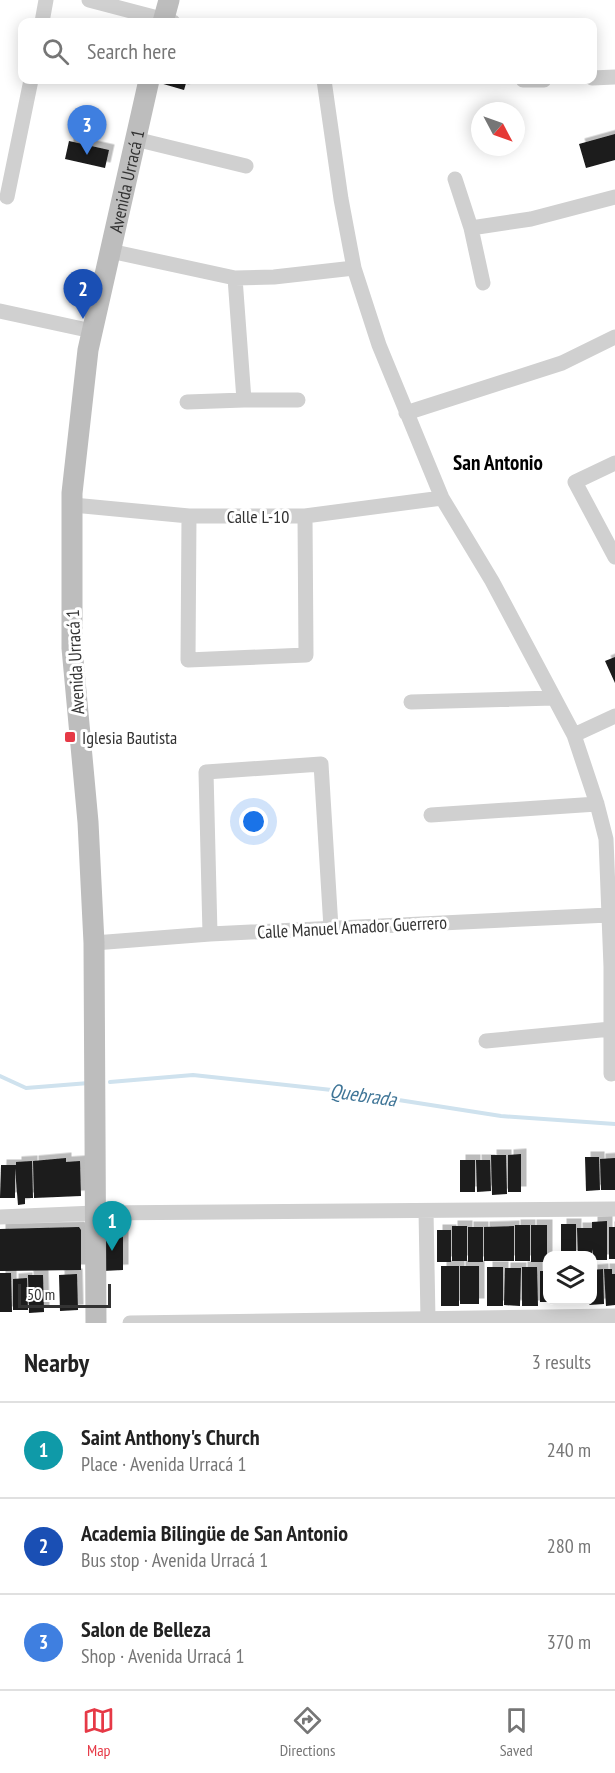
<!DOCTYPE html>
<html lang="en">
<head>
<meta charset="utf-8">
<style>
  :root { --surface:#fff; --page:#f2f2f2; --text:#222; --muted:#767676; --line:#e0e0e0; --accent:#e63946 }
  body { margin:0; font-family:"PT Sans Narrow",sans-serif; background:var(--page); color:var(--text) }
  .controls { position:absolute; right:18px; bottom:18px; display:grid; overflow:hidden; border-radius:12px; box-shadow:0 3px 15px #0003 }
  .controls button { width:54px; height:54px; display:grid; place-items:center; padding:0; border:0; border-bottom:2px solid var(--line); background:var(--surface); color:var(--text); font:30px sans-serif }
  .compass { position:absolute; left:471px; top:102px; width:54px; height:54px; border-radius:50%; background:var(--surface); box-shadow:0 3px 15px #0003; rotate:131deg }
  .scale { position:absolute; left:18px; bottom:15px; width:93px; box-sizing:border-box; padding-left:6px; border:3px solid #333; border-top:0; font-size:16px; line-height:21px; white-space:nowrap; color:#333; -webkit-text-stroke:4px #fff; paint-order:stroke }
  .you { position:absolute; left:254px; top:822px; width:21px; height:21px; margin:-15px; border:4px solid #fff; border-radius:50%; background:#1a73e8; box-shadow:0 0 0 9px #1a73e833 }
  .badge { display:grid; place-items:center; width:39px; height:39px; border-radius:50%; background:var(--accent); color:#fff; font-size:20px; font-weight:700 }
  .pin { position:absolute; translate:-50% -50px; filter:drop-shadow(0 2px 3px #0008) }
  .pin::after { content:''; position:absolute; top:32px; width:21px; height:18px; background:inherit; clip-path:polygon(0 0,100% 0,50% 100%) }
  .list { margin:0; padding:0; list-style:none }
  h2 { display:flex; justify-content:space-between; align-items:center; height:78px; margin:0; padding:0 24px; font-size:26px }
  h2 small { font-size:20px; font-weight:400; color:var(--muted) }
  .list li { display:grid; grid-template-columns:39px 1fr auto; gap:18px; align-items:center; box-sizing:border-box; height:96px; padding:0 24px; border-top:2px solid var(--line) }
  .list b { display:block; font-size:22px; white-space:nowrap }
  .list p { margin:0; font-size:20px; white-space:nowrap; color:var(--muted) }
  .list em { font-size:20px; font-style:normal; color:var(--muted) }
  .icon { flex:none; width:33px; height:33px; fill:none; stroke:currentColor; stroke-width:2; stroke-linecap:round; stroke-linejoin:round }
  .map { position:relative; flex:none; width:615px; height:1323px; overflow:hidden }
  .search { position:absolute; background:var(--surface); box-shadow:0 3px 15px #0003; left:18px; right:18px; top:18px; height:66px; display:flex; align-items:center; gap:15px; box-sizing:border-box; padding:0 21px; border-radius:12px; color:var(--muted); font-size:22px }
  .sheet { height:366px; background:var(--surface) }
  nav { display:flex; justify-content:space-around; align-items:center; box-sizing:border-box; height:84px; border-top:2px solid var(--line); background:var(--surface); font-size:16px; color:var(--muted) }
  nav a { display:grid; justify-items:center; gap:3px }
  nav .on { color:var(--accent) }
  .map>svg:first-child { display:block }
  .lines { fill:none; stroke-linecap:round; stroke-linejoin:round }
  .stream { stroke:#cfe2ee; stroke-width:4 }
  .building { fill:#1a1a1a; filter:url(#shadow) }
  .street { stroke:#d0d0d0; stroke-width:15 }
  .secondary { stroke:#bdbdbd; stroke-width:21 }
  .poi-dot { fill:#e63946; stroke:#fff; stroke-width:2 }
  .labels { text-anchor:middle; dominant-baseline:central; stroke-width:6; stroke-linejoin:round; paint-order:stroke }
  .street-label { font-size:18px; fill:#333; stroke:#fff }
  .poi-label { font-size:18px; fill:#333; stroke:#fff; text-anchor:start }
  .water-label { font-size:20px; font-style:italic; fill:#3f7597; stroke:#fff }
  .quarter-label { font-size:21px; font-weight:bold; fill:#000; stroke:#fff }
</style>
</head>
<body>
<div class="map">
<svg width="615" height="1323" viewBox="0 0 615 1323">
  <defs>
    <filter id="shadow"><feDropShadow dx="5.5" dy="-5.5" stdDeviation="0" flood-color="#0004"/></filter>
  </defs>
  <rect width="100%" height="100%" fill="#fff"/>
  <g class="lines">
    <!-- stream -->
    <path class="stream" d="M0,1076L26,1088L89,1083
      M110,1082L193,1075L341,1091L501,1116L615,1124"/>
  </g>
  <!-- building -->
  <path class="building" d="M154,80H187L184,90L153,81Z
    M615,134V160L586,168L579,144Z
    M69,141L109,150L105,168L65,159Z
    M615,657V683L605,661Z
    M521,1154V1192H508V1155Z
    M491,1155H506L507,1194L492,1195Z
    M585,1157H599L600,1190L586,1191Z
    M66,1158V1162L80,1161L81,1196L34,1198L33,1161Z
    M615,1158V1190H601L600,1159Z
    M460,1160H475V1192H460Z
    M476,1160H490L491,1191L477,1192Z
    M32,1161L33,1198H25V1204L18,1205L15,1168V1198H0L1,1165H16V1162Z
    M607,1221V1260H593V1249L592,1256H578L577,1228H592V1222Z
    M561,1224H576V1256H561Z
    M106,1225H123V1270L102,1271Z
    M515,1225H530V1261H515Z
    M531,1225H547V1262H531Z
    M452,1226H467V1261H452Z
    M514,1226V1261H484V1227Z
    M79,1227L81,1230V1270L0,1271V1229Z
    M468,1227H483V1262H468Z
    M609,1227H615V1259H609Z
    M437,1230H451V1262H437Z
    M441,1266H459V1306H441Z
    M460,1266H479V1304H460Z
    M487,1267H503V1306H487Z
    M522,1267H537L538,1306H522Z
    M505,1268H521L520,1306L504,1305Z
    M603,1269L604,1304L589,1305V1300H592V1270Z
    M604,1269H612V1274H615V1305L606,1306Z
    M540,1271H548V1302H540Z
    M0,1273H11L12,1312H0Z
    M77,1274L78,1310L60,1311L59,1275Z
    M28,1275H43L44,1312L29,1313Z
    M27,1278L28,1310H13V1279Z"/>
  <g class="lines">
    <!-- street -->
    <path class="street" d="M89,0L173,22
      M42,22L46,0
      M592,78L615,77
      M324,80L341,199L354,268L379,345L442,498L492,581L574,735L597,804L606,839L611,967V1074L615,1073
      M523,80H544
      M135,139L246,166
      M455,179L471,228L483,283
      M7,197L31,80
      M471,228L531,219L615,197
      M110,251L235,278L274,277L354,268
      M235,278L244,400
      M0,311L92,331
      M187,402L244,400H298
      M406,413L562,363L615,337
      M615,463L575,482L615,557
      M73,505L189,516H305L442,498
      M189,516L188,660L306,655L305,516
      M411,702L554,698
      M574,735L615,716
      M431,815L597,804
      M210,934L206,772L321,764L331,928
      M94,943L210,934L609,915
      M486,1041L611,1029
      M426,1211L428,1319
      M0,1217L95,1213L615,1209
      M130,1323L615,1316"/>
    <!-- secondary -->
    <g class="secondary">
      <path d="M163,22L169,0"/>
      <path id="s1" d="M96,1323L94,943L88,822L72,648V493L88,350L149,80"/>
    </g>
  </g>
  <!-- markers -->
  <rect class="poi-dot" x="64" y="731" width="12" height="12" rx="3"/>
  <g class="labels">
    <!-- street labels -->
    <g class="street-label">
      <text stroke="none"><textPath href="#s1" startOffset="1148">Avenida Urracá 1</textPath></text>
      <text x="258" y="516">Calle L-10</text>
      <text transform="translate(75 662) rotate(-93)">Avenida Urracá 1</text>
      <text transform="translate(352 927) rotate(-3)">Calle Manuel Amador Guerrero</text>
    </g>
    <!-- poi labels -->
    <g class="poi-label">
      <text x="82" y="737">Iglesia Bautista</text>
    </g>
    <!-- water labels -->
    <g class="water-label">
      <text transform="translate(363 1095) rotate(8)">Quebrada</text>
    </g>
    <!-- quarter labels -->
    <g class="quarter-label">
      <text x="498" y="462">San Antonio</text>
    </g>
  </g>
</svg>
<div class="controls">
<button><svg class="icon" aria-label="layers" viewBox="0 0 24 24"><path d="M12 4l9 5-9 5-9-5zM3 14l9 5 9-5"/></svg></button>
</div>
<svg class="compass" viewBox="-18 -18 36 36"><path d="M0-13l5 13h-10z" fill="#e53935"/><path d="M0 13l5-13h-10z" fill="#767676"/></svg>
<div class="scale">50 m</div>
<div class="you"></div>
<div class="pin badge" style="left:112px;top:1251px;background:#0f9aa8">1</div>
<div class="pin badge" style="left:83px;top:319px;background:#1a4fb4">2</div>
<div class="pin badge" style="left:87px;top:155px;background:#3f7fe0">3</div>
<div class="search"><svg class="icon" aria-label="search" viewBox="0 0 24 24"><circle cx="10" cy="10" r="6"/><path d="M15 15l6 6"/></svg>Search here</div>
</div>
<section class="sheet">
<h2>Nearby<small>3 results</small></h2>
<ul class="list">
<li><span class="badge" style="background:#0f9aa8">1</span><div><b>Saint Anthony's Church</b><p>Place · Avenida Urracá 1</p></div><em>240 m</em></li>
<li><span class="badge" style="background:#1a4fb4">2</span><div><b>Academia Bilingüe de San Antonio</b><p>Bus stop · Avenida Urracá 1</p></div><em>280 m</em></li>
<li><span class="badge" style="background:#3f7fe0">3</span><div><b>Salon de Belleza</b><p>Shop · Avenida Urracá 1</p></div><em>370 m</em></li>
</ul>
</section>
<nav>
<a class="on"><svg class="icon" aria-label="map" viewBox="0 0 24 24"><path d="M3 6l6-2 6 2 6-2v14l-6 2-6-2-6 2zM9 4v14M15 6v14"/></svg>Map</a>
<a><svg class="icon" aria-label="directions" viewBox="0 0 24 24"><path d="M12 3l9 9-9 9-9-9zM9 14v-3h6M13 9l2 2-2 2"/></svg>Directions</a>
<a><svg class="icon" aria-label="saved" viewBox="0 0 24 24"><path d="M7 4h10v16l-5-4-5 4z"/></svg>Saved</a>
</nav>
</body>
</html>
